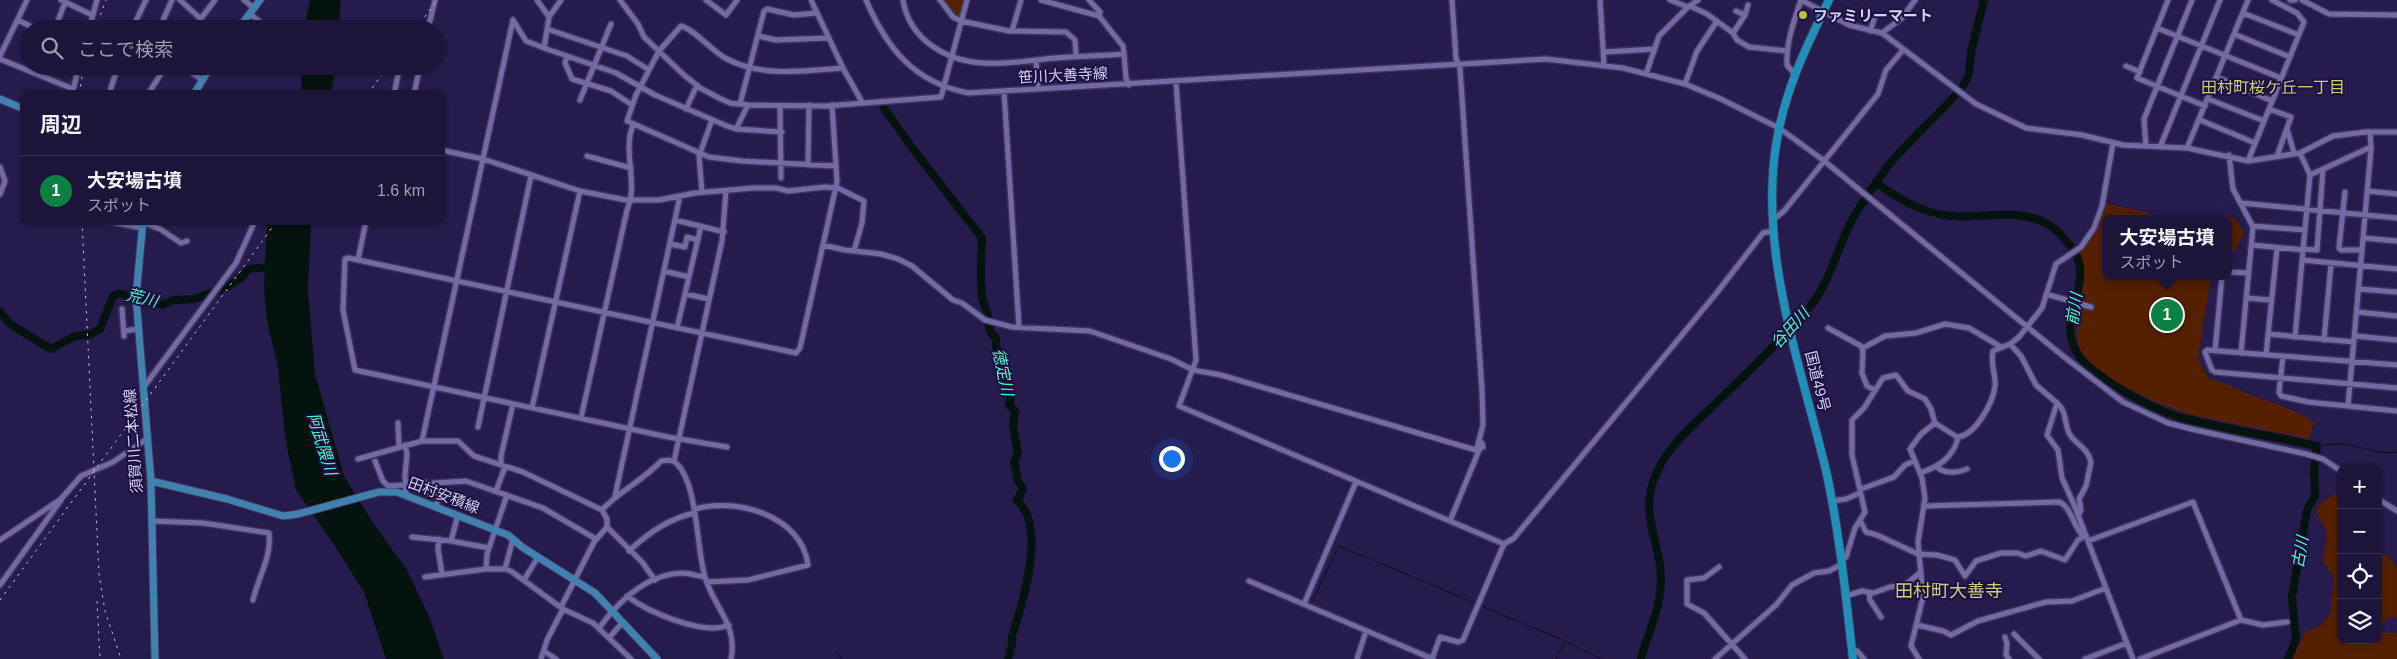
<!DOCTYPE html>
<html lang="ja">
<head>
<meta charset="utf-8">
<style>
  :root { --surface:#1c1439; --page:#292144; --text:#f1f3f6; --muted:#a09eae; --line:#3a3353; --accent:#0b8043 }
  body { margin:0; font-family:Helvetica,"Noto Sans JP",sans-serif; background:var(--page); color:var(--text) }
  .controls { position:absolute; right:15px; bottom:15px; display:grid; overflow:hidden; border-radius:10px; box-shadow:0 1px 4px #0004 }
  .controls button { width:45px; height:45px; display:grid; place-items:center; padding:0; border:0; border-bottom:1px solid var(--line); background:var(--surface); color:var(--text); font:25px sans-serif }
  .you { position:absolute; left:1171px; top:458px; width:18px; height:18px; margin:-12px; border:4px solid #fff; border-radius:50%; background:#1a73e8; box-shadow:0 0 0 8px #1a73e833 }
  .badge { display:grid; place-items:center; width:32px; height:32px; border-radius:50%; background:var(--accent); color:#fff; font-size:16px; font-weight:700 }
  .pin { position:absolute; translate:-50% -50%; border:2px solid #fff; box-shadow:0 1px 5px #0006 }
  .popup { position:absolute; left:2102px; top:215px; width:130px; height:65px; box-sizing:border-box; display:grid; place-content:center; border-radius:10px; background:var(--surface); filter:drop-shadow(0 1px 4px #0005); font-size:16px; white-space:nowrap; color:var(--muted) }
  .popup b { font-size:19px; color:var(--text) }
  .popup::after { content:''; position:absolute; left:50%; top:100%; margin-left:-10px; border:10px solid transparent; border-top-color:var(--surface) }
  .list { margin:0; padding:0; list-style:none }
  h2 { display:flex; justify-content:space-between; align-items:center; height:65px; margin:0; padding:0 20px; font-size:21px }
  h2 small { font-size:16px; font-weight:400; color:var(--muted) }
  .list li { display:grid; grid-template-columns:32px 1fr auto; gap:15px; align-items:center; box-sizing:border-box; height:70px; padding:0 20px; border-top:1px solid var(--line) }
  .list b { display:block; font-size:19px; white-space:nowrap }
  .list p { margin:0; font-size:16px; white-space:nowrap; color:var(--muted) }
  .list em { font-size:16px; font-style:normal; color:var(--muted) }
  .icon { flex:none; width:28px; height:28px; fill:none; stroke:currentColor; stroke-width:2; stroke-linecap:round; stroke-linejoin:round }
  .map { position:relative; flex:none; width:2397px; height:659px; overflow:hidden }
  .search { position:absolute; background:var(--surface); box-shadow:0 1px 4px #0004; left:20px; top:20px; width:425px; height:55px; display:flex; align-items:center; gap:12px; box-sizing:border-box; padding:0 18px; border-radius:28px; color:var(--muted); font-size:19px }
  .panel { position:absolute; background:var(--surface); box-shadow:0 1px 4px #0004; left:20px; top:90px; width:425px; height:135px; border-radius:10px }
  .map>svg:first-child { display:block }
  .green { fill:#542000 }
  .water { fill:#05130e }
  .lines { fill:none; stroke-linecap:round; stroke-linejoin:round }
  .stream { stroke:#05130e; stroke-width:1 }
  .river { stroke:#05130e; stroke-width:8 }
  .minor-casing { stroke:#3f345e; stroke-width:8 }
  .major-casing { stroke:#3f345e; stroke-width:9 }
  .highway-casing { stroke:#3f345e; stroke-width:10 }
  .minor { stroke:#726ba3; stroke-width:5 }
  .major { stroke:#4181b0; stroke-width:7 }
  .highway { stroke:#2190b9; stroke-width:8 }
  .rail { stroke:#c2bee0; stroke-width:1; stroke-dasharray:2.5 5; stroke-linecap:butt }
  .poi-dot { fill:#bfbe41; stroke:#1c1041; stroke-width:2 }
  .labels { text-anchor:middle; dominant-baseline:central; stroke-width:4; stroke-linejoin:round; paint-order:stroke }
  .poi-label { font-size:15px; font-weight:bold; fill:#d4d1f1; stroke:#1c1041; text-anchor:start }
  .street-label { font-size:15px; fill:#d4d1f1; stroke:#1c1041 }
  .neighbourhood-label { font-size:16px; fill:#cbcc7e; stroke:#1c1041 }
  .water-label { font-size:16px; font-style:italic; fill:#4ff6c4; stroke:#1c1041 }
  .quarter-label { font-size:18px; fill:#cbcc7e; stroke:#1c1041 }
</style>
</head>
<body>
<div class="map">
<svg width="2397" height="659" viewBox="0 0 2397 659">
  <rect width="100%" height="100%" fill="#251b4c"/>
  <!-- green -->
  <path class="green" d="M942,0H965L960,18L953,14Z
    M2105,203L2146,212L2159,218L2176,219H2106V276H2211L2198,359L2209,379C2223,381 2233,387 2246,393C2269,402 2292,408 2314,422L2309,439L2187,414L2153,401L2118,383L2090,364L2082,355L2077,337V253C2096,240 2098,223 2105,203Z
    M2226,215L2236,219L2244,233L2236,250L2228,253V219H2214Z
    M2341,490V640H2378V632L2397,633V659H2292L2305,632L2320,626L2330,614L2334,577C2311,551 2332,552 2325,529C2323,523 2318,517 2316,511L2321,502Z
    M2378,512L2382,518L2379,528V554L2388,555L2397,569V617L2388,618L2378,629Z"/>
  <!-- water -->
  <path class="water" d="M310,0H341L339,29H304Z
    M301,66H336L331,94H302Z
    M267,221H311L308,291L315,374L344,476L373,523L407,570L430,619L444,659H386L364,592L333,543L296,490L285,437L278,368L267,321L264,287Z"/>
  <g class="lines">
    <!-- stream -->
    <path class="stream" d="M2317,446C2327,445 2339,443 2349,445C2367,448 2379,455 2397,452
      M1312,602L1339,546L1475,603
      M1479,605L1565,641L1601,659
      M836,651L842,659
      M1556,659L1565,642"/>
    <!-- river -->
    <path class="river" d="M884,108L913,149L982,238C981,257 980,277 982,296C983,303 988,311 988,318C989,327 988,332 996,338V347L999,351C997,359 1001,369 1001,377C1007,381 1004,392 1011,398L1009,405L1015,411L1013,426L1018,453L1014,462L1018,481L1023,489L1017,500C1047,527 1023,602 1012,636V644L1008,659
      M1876,183C1899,199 1924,214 1952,216C1985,219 2022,206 2052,227C2058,231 2063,237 2068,243C2100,280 2058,308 2074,347C2080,361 2093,370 2105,379C2129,395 2158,412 2187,419C2229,430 2274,436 2317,446L2314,471L2315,496L2307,510L2292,597L2296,639L2288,659
      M0,312L10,324L51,349L73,337L91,334L100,329L113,296L119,293L162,305L174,300L194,299L227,287L241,278L249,269L275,266
      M1641,659C1648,631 1661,609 1661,579C1661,543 1640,517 1654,479C1667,445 1693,426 1718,401C1749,371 1780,342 1808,309C1833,280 1838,239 1859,208C1871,190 1884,169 1899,153C1919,131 1942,111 1962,88L1969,74L1971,52L1984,0"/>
    <!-- minor casing -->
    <g class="minor-casing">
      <path id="minor" d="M61,0L92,15
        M180,0L201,19
        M244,0L254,8
        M537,0L549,17
        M561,0L549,17L544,48L616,73L655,95L727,126L736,129L782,132
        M620,0L638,24L644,37L684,75L700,88L721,99L730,103L748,105L736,129
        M706,0L726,15L737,0
        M811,0L843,68C802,71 762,78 725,58C712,51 694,29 681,26L659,51L636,95L627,121L709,157L742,161L836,166
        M866,0C887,49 914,82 968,93L1546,59L1623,68L1685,84L1721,99L1779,128L1823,160L2063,356L2123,402L2168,423L2191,429L2306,454L2323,459L2341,471
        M903,0C909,39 946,61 983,63C1006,65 1032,60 1056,58C1079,56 1101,56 1124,54L1126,78L1129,85
        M940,0L953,17L961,21L1009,31L1066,32L1075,40L1076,56
        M1041,0L1099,16
        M1089,0L1100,12L1099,16L1123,46L1124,54
        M1452,0L1456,58L1460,68L1482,390L1483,425L1477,448
        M1600,0L1604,65
        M1670,0L1688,7
        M1801,0L1849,25L1882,33L1976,104L2026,128L2082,135L2123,145L2187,148L2248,161L2300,153L2333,136L2366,132H2397
        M2168,0L2137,78L2205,106
        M2290,0H2295
        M2302,0L2329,14L2397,15
        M1690,6L1707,14L1733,33L1737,40L1749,47L1787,51
        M1736,11L1745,15
        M2243,13L2299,35
        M250,14L269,29
        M18,20L36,29
        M513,20L422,441H458L474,456L523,472L602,510L607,519V527L594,542L561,607
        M513,20L526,41L544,48
        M2157,28L2281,78
        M55,29L65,2
        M89,29L97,0
        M132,29L146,0
        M159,29L172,0
        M193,29L215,0
        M428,29L435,0
        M547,29L627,56L649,70
        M1012,31L1021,0
        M1870,31L1875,17
        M1733,33L1745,15L1748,5
        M1882,33L1902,18L1915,0
        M2234,34L2290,57
        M758,36L776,40L829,38
        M1604,52L1655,49
        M0,56L27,0
        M567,56L565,63L572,79L611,91L632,105
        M0,59L73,89
        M1036,60L1038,88
        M183,66L202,80
        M2126,66L2140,72
        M843,68L862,102
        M1794,73L1787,65C1786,42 1794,21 1801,0
        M38,74L41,66
        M1646,74L1659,36L1688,7L1698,0
        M2217,77L2272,101
        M1176,82L1196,360L1179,406L1504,544L1514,538L1715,295L1763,233L1773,231
        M1685,84L1697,51L1717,21
        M1004,91L1019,327
        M72,94L79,66
        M109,94L118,66
        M148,94L166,66
        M394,94L400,66
        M414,94L420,66
        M2208,99L2264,121
        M580,100L611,24
        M740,104L764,11L767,9L794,15L817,13
        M748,105L826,106L941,97L967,0
        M780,106L781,178
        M686,109L697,85
        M2269,109L2291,117L2277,156
        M2200,120L2255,143
        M2287,129L2294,153
        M2146,146L2144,119L2192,0
        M2160,147L2220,0
        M2187,148L2248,0
        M441,150L483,159L580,191L626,200H659L695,193L753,188H776L788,191L825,187L838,188L864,201L862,223L854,251
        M2229,155L2233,189L2253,227L2241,353
        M587,156L631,168
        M2248,161L2304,22L2297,13L2272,0
        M808,165L809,105
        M0,167L5,181L0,194
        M2310,175L2371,147
        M2367,191L2397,194
        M702,192L699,156L712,120
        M2345,192L2339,248L2341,250H2362
        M2241,203L2397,218
        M675,220L724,232
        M1773,220L1784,211L1878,94L1886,70L1903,50
        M107,221L142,228
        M142,222L160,229L181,243L187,241
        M2253,226L2305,230
        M2363,238L2397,241
        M670,244L685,247L687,237L698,240
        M823,245L845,250L881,254L898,259L912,266L953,300L962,303L985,320L1012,327L1090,331L1171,359L1193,370L1221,375L1479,451
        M2252,245L2303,250
        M2303,249L2317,250L2323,169
        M358,260L366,221
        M2302,260L2397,269
        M664,271L689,277
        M2228,272L2249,273
        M2359,289L2397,292
        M685,294L709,299
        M2046,294L2091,307
        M2246,298L2271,300
        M122,309L124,336
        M2357,312L2397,316
        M677,328L701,226
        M1828,328L1861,346L1863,351L1862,373L1867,386L1875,390
        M124,331L138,329
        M2268,334L2354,342
        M2355,336L2397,340
        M2295,337L2310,175L2300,153
        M2324,340L2331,264
        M2010,344L2021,356L2036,385L2057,403L2047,435L2058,450L2062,478L2075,507L2133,659
        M1863,348L1885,336L1916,333L1945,324L1969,328L2001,347
        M2215,351L2222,276
        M2266,355L2277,248
        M2283,356L2279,392L2281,396L2308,402L2397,411
        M2397,365L2207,350L2205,352L2212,370L2215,372L2397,388
        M143,388L236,263L255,221
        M2057,403C2067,411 2064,423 2069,433C2074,444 2087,446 2091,462L2086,486L2079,499L2081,510L2078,516
        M2348,406L2371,149L2370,132
        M532,408L580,191
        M581,418L627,210C639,183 622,152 633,125
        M398,423L399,447
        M478,427L531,176
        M405,445L407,454L405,475L406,495
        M727,447L668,437L355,370L343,310L345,259L349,258L377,264L796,353L800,348L837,182L832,105
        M358,459L422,441
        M375,461L383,481L388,486L466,481L543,508L596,539
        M674,461L722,241L726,191
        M501,465V456L513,404
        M1937,467C1945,474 1957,473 1967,469
        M1920,473C1938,467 1953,458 1958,438
        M425,482L427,493L438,497L436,507
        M1861,489L1894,477L1905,465L1914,461
        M496,491L505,467
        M507,495L487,554L486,569H505L511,571L563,609L593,623L631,659
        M615,496L680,196
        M2378,499L2397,511
        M1832,501L1846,499L1860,493
        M1924,506L2060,502C2072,509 2073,526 2083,536
        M695,509C737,497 802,516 808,565L748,580L707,582
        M602,510C619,491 644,480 661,461C666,460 672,459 676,463C698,483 696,547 705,577C714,608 738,624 731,659
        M458,515L451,541L489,548
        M1860,520L1866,532L1877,535L1918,554L1937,555L1955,560L1965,576L1976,561L2001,553H2017L2026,556L2041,551L2065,560L2078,540L2086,535
        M152,521L203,523L269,533C272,556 258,578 253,600
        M1450,521L1482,443L1483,447
        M607,527L642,562L655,580
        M412,537L451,541
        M439,539L438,549L442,574
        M0,540L61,499L81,476L113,462L148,438
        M2088,541L2193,502L2241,620
        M629,551C648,533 668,519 694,513
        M1842,560L1846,557L1855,528L1865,512L1852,455V420L1864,408L1883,378L1896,375L1908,391L1925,399L1931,409L1935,423
        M1719,567L1704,578L1687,580V604L1704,613L1745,659
        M505,569L513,539
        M425,577L486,569
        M524,580L538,557
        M1249,581L1433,659
        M0,585L61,500
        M1869,593L1870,600L1881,617
        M627,596C648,612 703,636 729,625
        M1846,596L1862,591L1873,593L1890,587L1905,585L1921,572
        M1304,604L1356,482
        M1917,625L1943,631L1951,635L1978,621L2046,602L2072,601L2106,588
        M599,628C618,602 646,574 682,573C690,573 697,576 705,577
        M2014,634L2039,659
        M2005,637L2007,644L2006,655L2009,659
        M609,638L622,623
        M1852,650L1857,651L1864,659
        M544,651L556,659
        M541,659L547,640L563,609
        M1357,659L1366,631
        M1432,659L1440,637L1458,642L1463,640L1504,544
        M1715,659L1776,605L1792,585L1814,573L1829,571L1842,564
        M1919,659L1911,646L1923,597L1918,542L1925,498L1922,478L1910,449L1921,434L1935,423L1957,437C1975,436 1993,403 1995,386C1996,375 1990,363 1993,351L2010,344L2019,337L2042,308L2056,264L2081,247L2094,228L2102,206L2113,143
        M2085,659L2127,643
        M2140,659L2241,620L2263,625L2287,622"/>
    </g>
    <!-- major casing -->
    <g class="major-casing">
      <path id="major" d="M238,29L260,0
        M194,94L211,66
        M0,99L24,109
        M143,221L136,297L151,481L155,659
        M151,481L227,499L283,516L298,514L379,492H397L508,535L522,547L595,593L657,659"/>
    </g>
    <!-- highway casing -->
    <g class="highway-casing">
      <path id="highway" d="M1829,0C1806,47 1784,92 1776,145C1759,257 1802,368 1827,475C1840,536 1846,598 1853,659"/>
    </g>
    <!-- minor -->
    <use href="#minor" class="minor"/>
    <!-- major -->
    <use href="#major" class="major"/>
    <!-- highway -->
    <use href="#highway" class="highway"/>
    <!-- rail -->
    <path class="rail" d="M95,29L106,0
      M416,29L437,0
      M79,94L84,66
      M368,94L388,66
      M82,221L99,574L105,611L121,659
      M0,600L277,221
      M97,601L100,659"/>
  </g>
  <!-- markers -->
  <circle class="poi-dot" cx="1803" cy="15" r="5"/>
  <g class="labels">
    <!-- poi labels -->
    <g class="poi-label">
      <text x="1813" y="15">ファミリーマート</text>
    </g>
    <!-- street labels -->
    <g class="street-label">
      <text transform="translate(1063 75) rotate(-3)">笹川大善寺線</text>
      <text transform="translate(1818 381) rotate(76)">国道49号</text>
      <text transform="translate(133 441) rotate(-94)">須賀川二本松線</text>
      <text transform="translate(444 495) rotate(21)">田村安積線</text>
    </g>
    <!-- neighbourhood labels -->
    <g class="neighbourhood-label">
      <text x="2273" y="87">田村町桜ケ丘一丁目</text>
    </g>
    <!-- water labels -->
    <g class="water-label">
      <text transform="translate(142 298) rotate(14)">荒川</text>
      <text transform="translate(2074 309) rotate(-81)">前川</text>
      <text transform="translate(1790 328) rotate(-48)">谷田川</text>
      <text transform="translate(1003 372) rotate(78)">徳定川</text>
      <text transform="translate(322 444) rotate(73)">阿武隈川</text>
      <text transform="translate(2300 552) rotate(-80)">古川</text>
    </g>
    <!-- quarter labels -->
    <g class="quarter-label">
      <text x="1949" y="591">田村町大善寺</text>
    </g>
  </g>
</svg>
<div class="controls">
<button>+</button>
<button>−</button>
<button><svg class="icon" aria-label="locate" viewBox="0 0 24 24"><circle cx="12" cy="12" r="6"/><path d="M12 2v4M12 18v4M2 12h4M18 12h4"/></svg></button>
<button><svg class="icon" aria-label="layers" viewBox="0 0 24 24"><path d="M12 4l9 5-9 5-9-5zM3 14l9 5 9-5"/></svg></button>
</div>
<div class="you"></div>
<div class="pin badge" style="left:2167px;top:315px">1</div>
<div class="popup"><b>大安場古墳</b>スポット</div>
<div class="search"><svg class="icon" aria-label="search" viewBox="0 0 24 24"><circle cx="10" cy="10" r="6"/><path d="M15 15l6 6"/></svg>ここで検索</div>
<section class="panel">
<h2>周辺<small></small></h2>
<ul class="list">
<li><span class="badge">1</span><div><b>大安場古墳</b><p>スポット</p></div><em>1.6 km</em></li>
</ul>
</section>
</div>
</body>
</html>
